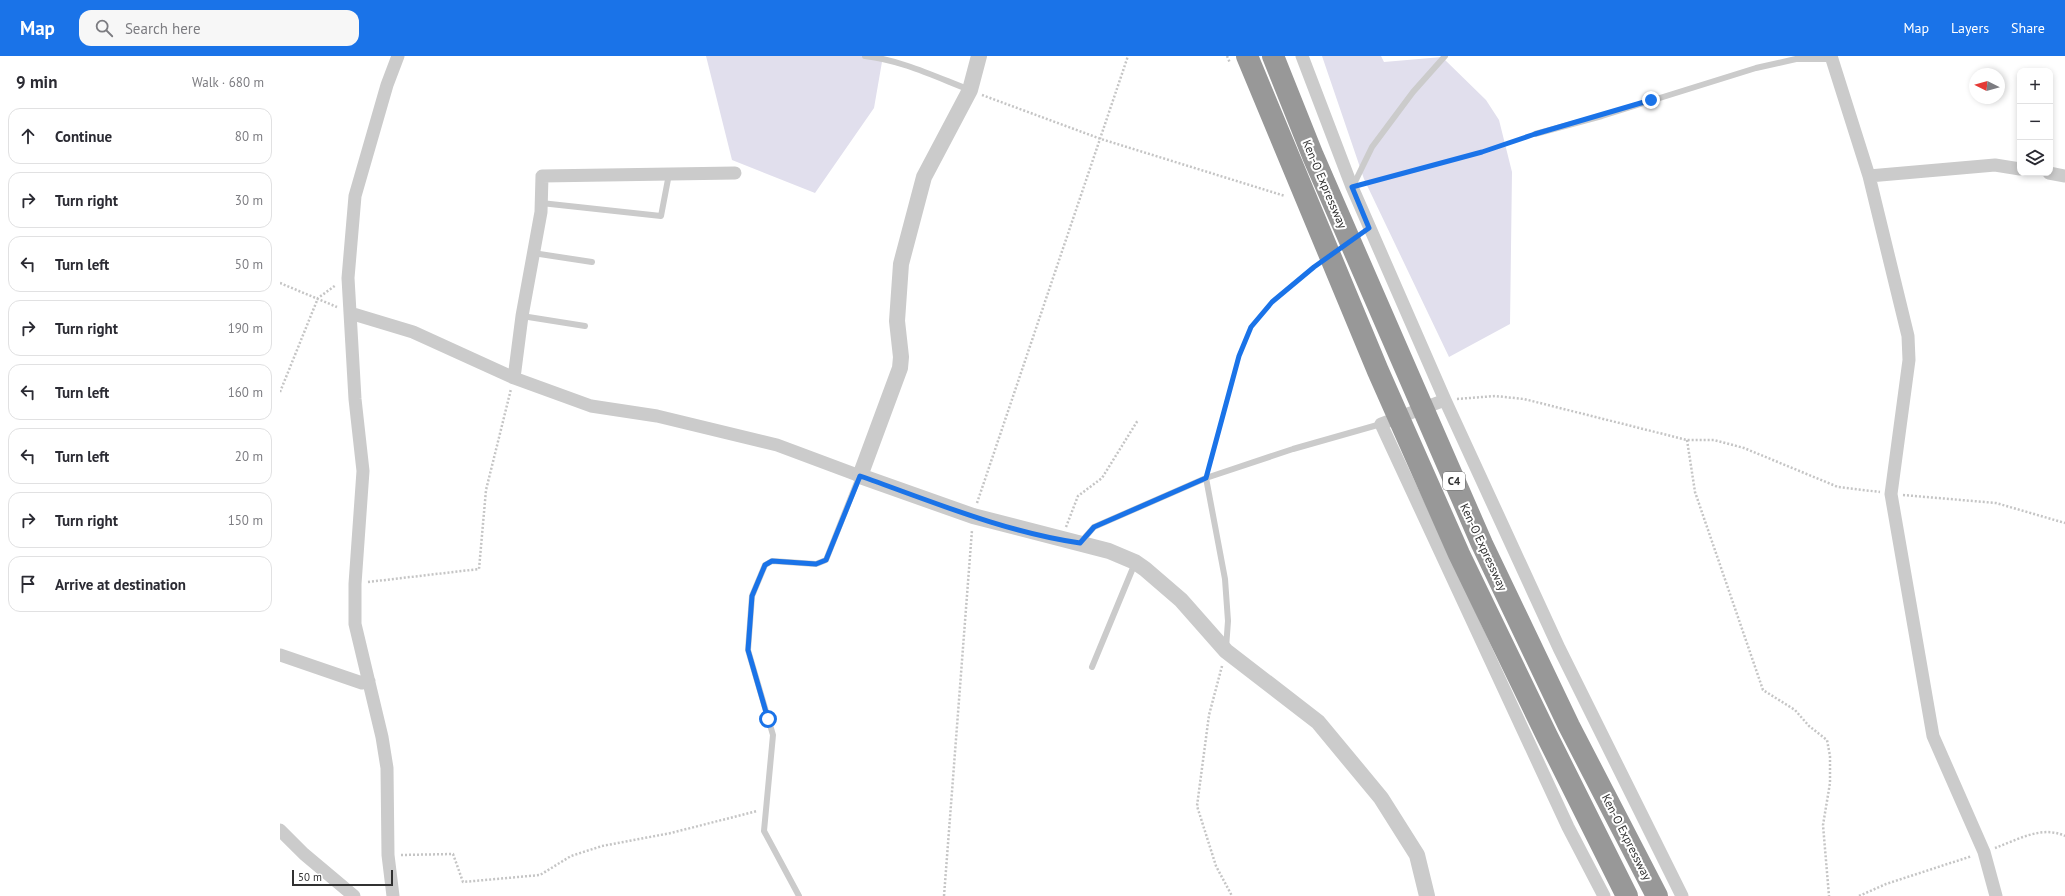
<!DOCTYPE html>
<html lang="en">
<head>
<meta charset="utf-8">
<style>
  :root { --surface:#fff; --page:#f7f7f7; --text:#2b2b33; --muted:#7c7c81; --line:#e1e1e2; --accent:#1a73e8 }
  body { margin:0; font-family:"PT Sans",sans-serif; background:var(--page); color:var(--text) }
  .controls { position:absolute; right:12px; top:12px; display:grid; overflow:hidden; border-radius:8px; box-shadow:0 2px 6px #0003 }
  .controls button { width:36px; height:36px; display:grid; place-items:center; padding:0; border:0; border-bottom:1px solid var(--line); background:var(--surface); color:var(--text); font:20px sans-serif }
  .compass { position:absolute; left:1689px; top:12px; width:36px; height:36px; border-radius:50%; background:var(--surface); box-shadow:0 2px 6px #0003; rotate:275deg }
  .scale { position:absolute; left:12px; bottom:10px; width:101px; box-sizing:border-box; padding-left:4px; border:2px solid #313131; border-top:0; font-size:11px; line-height:14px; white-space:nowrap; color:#313131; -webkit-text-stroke:3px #fff; paint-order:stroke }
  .stop { position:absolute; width:12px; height:12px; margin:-9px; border:3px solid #1a73e8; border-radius:50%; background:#fff }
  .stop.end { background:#1a73e8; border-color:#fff; box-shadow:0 1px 4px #0008 }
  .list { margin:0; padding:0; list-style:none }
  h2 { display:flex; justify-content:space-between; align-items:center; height:52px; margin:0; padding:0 16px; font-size:17px }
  h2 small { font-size:13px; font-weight:400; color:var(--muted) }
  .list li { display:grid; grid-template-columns:26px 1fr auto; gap:12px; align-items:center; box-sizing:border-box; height:56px; margin:0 8px 8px; padding:0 8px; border:1px solid var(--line); border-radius:12px }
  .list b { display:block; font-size:15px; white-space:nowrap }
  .list em { font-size:13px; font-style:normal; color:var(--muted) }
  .icon { flex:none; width:22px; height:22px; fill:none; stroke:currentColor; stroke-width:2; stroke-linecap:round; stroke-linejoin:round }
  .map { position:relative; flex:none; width:1785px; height:840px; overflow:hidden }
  header { display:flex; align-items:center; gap:24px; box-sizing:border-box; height:56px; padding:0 20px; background:var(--accent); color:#fff }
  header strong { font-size:19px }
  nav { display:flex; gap:22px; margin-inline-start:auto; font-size:14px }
  .search { width:280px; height:36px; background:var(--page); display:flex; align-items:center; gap:10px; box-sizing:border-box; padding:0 14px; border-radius:12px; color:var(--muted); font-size:15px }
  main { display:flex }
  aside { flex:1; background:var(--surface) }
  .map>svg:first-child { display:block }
  .green { fill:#e1dfed }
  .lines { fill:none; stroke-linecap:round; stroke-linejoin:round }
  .path { stroke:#c5c5c5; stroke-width:2.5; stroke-dasharray:2 2; stroke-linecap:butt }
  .service { stroke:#cbcbcb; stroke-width:6 }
  .minor { stroke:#cbcbcb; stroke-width:13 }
  .tertiary { stroke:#cbcbcb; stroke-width:16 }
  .motorway-bridge { stroke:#989898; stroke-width:22 }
  .route { stroke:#1a73e8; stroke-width:5 }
  .labels { text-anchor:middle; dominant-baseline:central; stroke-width:4; stroke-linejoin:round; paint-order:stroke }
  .shield { fill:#fff; stroke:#6f6f6f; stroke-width:1 }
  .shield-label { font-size:11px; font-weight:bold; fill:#313131 }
  .street-label { font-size:12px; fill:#313131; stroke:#fff }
</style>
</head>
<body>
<header>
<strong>Map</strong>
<div class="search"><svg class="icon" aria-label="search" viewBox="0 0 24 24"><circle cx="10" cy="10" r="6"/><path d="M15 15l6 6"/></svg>Search here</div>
<nav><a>Map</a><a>Layers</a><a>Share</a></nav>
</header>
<main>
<aside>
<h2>9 min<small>Walk · 680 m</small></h2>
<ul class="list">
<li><svg class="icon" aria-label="ahead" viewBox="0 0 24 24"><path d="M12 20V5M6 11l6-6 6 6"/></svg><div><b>Continue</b></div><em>80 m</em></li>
<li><svg class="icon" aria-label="right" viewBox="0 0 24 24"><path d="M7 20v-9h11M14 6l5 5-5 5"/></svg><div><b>Turn right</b></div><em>30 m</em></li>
<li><svg class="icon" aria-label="left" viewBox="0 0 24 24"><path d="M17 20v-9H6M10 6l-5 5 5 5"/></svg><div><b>Turn left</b></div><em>50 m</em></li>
<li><svg class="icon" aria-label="right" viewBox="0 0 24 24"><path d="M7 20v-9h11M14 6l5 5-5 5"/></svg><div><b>Turn right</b></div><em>190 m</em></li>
<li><svg class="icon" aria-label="left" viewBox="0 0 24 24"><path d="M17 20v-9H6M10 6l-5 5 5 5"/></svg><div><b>Turn left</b></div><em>160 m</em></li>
<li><svg class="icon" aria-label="left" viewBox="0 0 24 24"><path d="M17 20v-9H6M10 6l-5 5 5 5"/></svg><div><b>Turn left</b></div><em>20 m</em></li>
<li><svg class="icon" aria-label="right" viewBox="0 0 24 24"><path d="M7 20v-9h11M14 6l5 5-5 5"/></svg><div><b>Turn right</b></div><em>150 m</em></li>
<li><svg class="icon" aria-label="arrive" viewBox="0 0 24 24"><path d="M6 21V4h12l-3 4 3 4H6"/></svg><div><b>Arrive at destination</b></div></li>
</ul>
</aside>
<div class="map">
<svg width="1785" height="840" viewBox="0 0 1785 840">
  <rect width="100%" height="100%" fill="#fff"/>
  <!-- green -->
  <path class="green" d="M426,0H603L594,52L535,137L452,104Z
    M1042,0H1101L1104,6L1162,1L1206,44L1219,64L1232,116L1230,268L1169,301L1084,123Z"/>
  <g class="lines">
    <!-- path -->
    <path class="path" d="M947,0L950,7
      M702,39L821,83L1005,140
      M1084,128L1202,96L1247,81
      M0,227L57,251
      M0,336L38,242L56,229
      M1177,343L1215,340L1244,343L1407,384H1434L1464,392L1558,431L1600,436
      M1407,384L1415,436L1483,634L1515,654L1529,670L1547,684L1550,700V727L1543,769L1549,840
      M929,412L959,300L971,271L992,246L1036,210
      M1623,439L1716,447L1785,467
      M697,447L848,0
      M786,471L798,440L822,422L858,364
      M88,526L199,513L206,434L231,333
      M942,610L929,659L917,750L936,810L952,840
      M1715,792C1737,784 1762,769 1785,780
      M121,799L173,798L183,826L260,819L291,800L322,790L391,777L477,755
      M664,840L692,474
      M1579,840L1606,828L1692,800"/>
    <!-- service -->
    <path class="service" d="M585,0C621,4 656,21 690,34
      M1255,78L1322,60L1476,12L1516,3H1551
      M1073,130L1092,91L1133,36L1165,0
      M261,147L381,160L389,118
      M253,197L312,206
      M242,260L305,270
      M926,422L945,523L948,565L946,592
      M800,487L814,471L926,422L1013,393L1101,368
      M812,611L855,507
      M519,840L484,775L493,679L468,594L472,540L485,509L492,505L536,508L546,504L579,421"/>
    <!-- minor -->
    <path class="minor" d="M1022,0L1072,131L1165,344L1279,592L1402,840
      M1551,0L1589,120L1628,280L1629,304L1611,438L1653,680L1704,796L1716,840
      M1769,117L1785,120
      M1589,120L1715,109L1740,113
      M70,257L133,276L234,322L311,350L377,360L497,389L580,420
      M234,322L242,260L261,156L262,120L455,117
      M1165,344L1101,368L1288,771L1324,840
      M0,599L82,627L89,625
      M0,774L24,798L74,840
      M113,840L108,799L107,712L102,681L75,568V528L83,415L75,343L68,222L75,140L107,29L118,0"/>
    <!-- tertiary -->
    <path class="tertiary" d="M699,0L690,34L644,121L621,208L617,265L621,301L620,312L580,420L693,460L829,495L855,506L865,513L901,544L946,595L1038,666L1101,742L1137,799L1147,840"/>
    <!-- motorway-bridge -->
    <path class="motorway-bridge" d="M967,0L1098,315L1179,498L1267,680L1347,840
      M993,0L1033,100L1202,488L1289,670L1377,840"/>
  </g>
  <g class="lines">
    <!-- route -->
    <path class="route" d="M488,663L468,594L472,540L485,509L492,505L536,508L546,504L580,420C651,445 724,476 800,487L814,471L926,422L959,300L971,271L992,246L1034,211L1089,172L1072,131L1202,96L1255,78L1371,44"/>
  </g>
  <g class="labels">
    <!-- shield labels -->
    <rect class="shield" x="1163" y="416" width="22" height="18" rx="3"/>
    <g class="shield-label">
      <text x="1174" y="425">C4</text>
    </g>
    <!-- street labels -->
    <g class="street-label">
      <text transform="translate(1045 128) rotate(67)">Ken-O Expressway</text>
      <text transform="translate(1204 491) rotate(65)">Ken-O Expressway</text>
      <text transform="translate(1347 781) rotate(63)">Ken-O Expressway</text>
    </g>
  </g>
</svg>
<div class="controls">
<button>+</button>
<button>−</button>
<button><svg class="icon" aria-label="layers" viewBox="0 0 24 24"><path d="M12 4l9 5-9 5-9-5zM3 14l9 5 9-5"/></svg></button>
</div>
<svg class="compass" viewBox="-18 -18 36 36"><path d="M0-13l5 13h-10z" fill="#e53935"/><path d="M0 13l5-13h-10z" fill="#7c7c81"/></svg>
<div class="scale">50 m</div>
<div class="stop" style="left:488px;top:663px"></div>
<div class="stop end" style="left:1371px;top:44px"></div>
</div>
</main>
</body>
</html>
